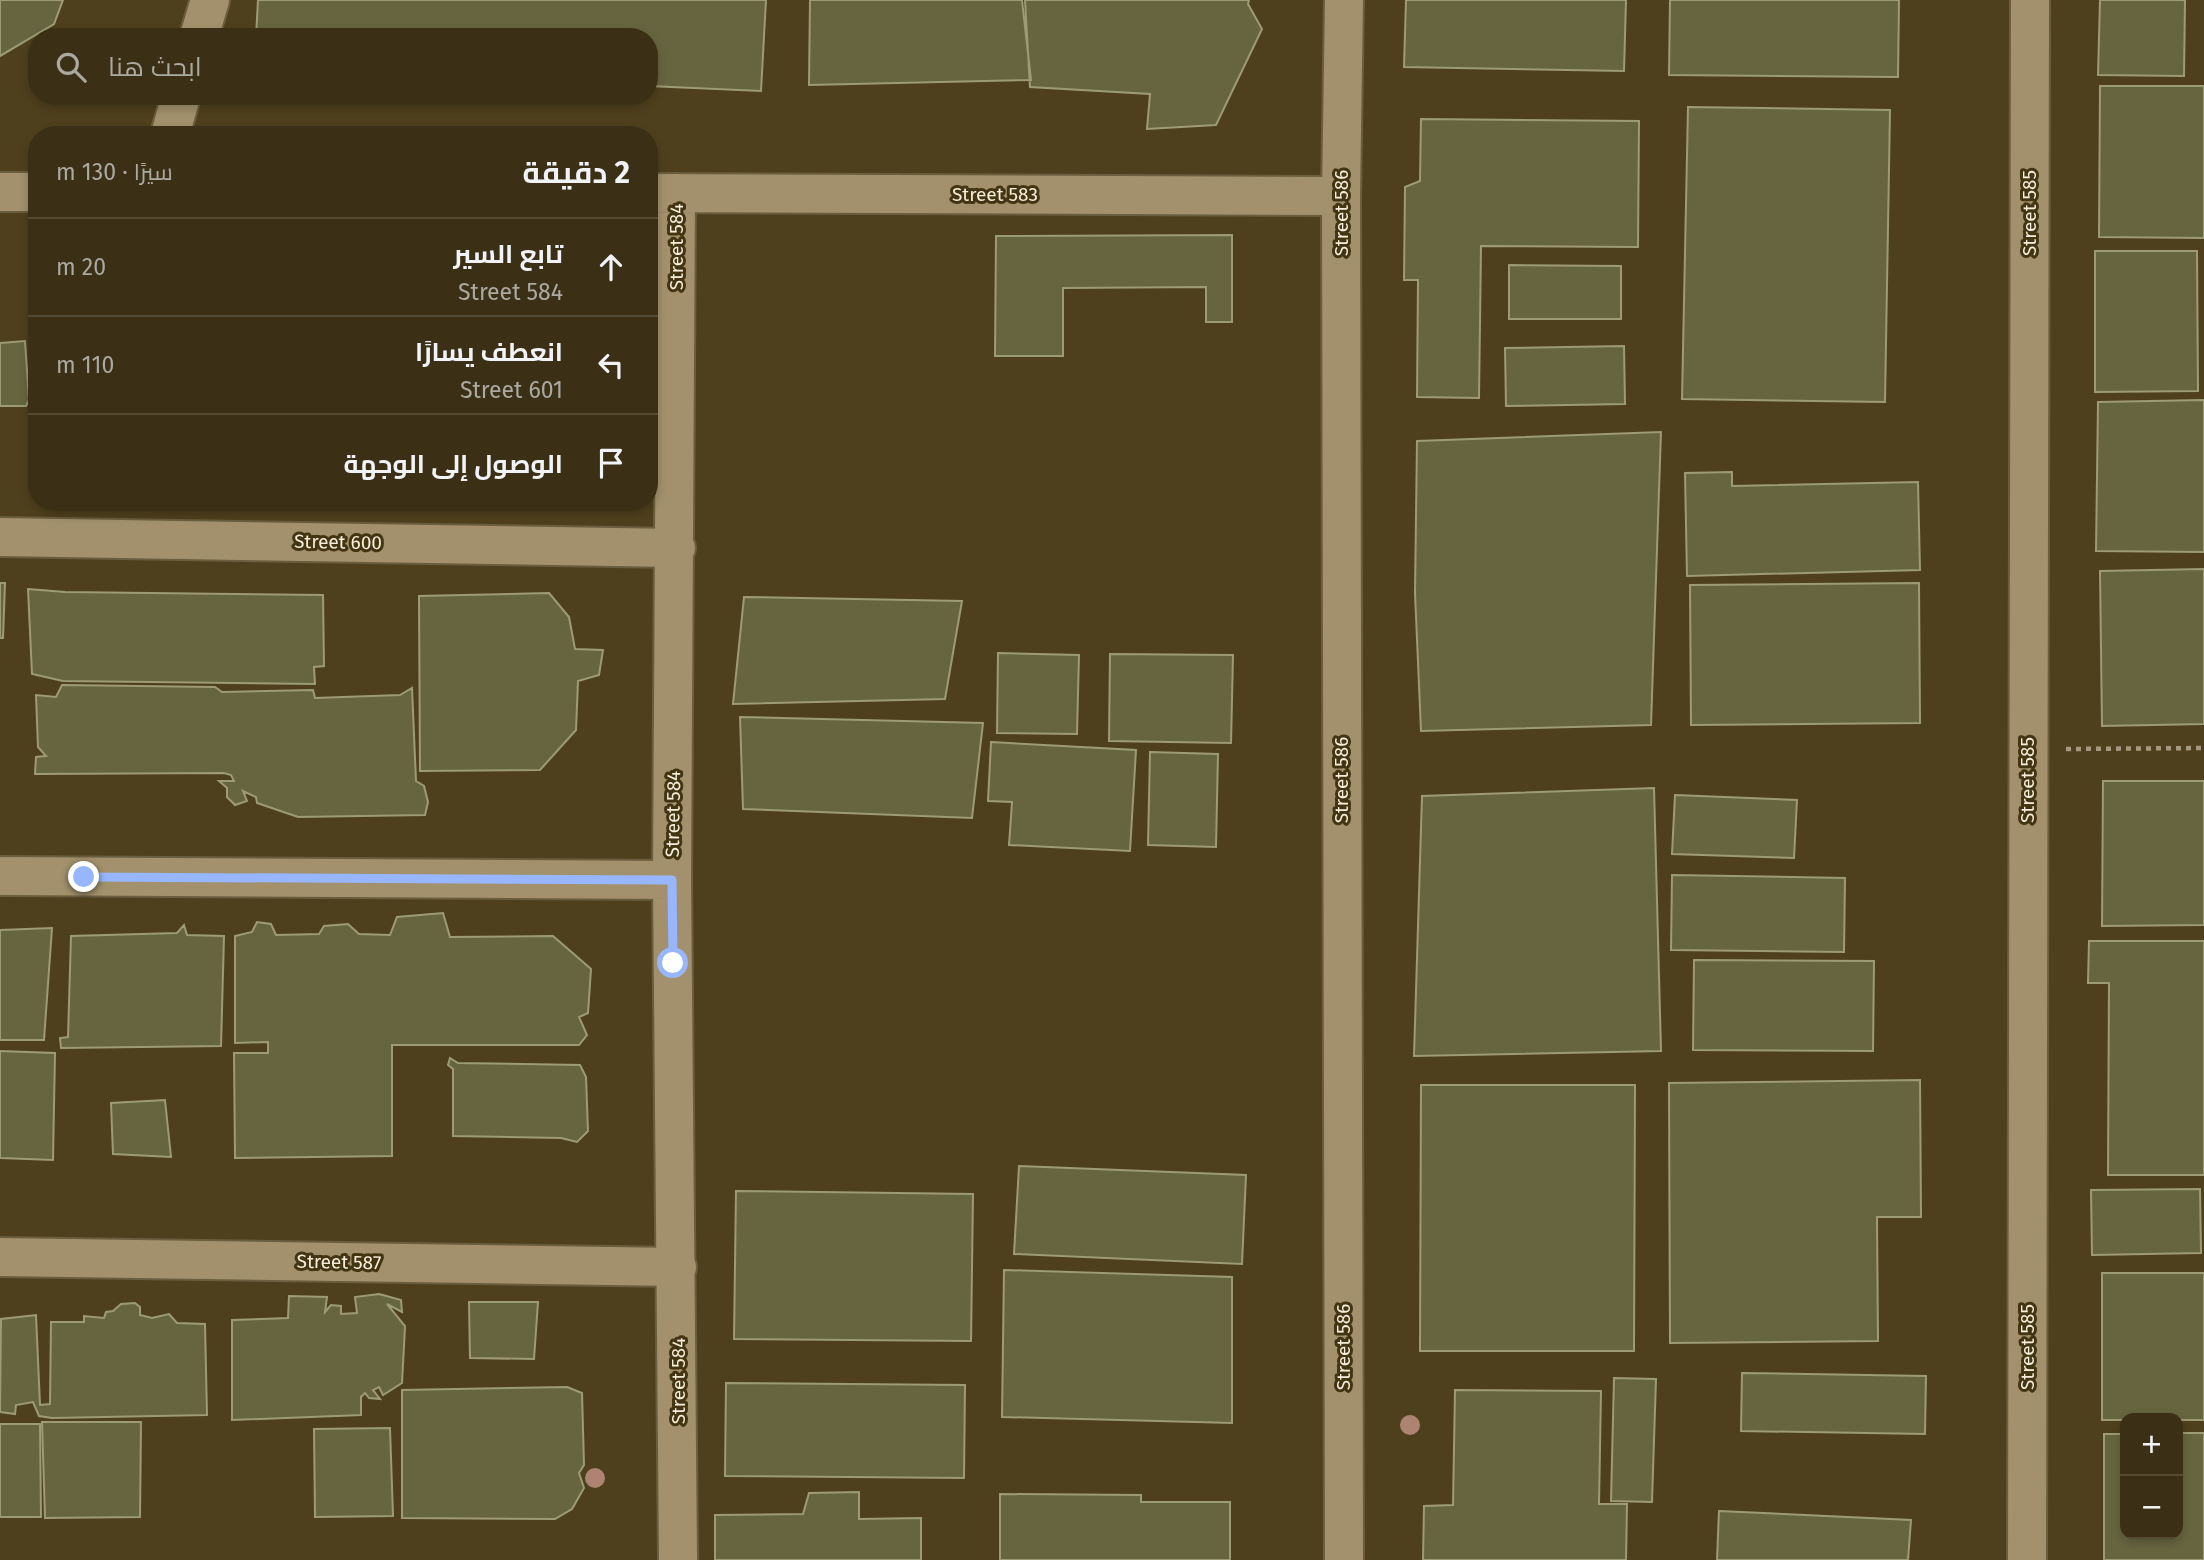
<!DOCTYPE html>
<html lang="ar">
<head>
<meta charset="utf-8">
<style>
  :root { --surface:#3b3016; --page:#463c23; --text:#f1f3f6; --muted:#aca9a1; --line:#544b35 }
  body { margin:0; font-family:"Fira Sans",Cairo,sans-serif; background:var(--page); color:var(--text); direction:rtl }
  .controls { position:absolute; right:21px; bottom:21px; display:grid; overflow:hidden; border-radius:14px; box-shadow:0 4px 10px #0003 }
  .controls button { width:63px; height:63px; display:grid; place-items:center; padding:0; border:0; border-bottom:2px solid var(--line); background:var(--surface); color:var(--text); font:35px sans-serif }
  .stop { position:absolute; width:21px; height:21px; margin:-16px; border:5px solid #97b6fd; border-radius:50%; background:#fff }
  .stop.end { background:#97b6fd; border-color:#fff; box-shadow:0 2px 7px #0008 }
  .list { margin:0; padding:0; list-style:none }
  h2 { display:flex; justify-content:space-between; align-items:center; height:91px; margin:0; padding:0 28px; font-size:30px }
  h2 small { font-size:23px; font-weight:400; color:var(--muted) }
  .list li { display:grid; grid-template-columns:46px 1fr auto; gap:21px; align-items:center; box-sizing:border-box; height:98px; padding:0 28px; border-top:2px solid var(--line) }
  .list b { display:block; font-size:26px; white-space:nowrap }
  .list p { margin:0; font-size:23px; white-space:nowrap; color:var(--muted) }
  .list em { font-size:23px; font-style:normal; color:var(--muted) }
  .icon { flex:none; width:38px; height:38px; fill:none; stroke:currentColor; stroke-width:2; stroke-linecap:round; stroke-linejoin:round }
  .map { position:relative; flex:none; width:2204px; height:1560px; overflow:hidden; direction:ltr }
  .search { position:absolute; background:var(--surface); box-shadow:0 4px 10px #0003; left:28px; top:28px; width:630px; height:77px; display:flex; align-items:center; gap:18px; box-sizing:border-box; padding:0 24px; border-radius:28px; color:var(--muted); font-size:26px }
  .panel { position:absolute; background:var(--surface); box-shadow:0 4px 10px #0003; left:28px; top:126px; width:630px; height:385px; border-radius:28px; direction:rtl }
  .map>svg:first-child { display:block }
  .building { fill:#676540; stroke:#9d9b74; stroke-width:2 }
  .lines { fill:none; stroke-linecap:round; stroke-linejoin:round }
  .minor-casing { stroke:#6a5e3e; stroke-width:42 }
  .path { stroke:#a4997e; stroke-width:4.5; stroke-dasharray:5 5; stroke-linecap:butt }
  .minor { stroke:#a2916c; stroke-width:38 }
  .tree { fill:#ac8471 }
  .route { stroke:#97b6fd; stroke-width:9 }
  .labels { text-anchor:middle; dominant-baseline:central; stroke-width:6; stroke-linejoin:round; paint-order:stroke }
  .street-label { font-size:19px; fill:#f6edda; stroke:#443512 }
</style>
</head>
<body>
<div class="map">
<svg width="2204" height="1560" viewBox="0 0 2204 1560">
  <rect width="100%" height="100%" fill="#4f401d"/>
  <!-- building -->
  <path class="building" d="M0,0H63L54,24L0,56Z
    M258,0H766L761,91L649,86V37H256Z
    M810,0H1022L1031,80L809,85Z
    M1025,0H1249L1248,4L1262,29L1216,125L1147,129L1150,94L1030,87Z
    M1406,0H1626L1624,71L1404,67Z
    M1670,0H1899L1898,77L1669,75Z
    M2100,0H2185L2184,76L2098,75Z
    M2100,86H2204V238L2099,237Z
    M1688,107L1890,110L1885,402L1682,399Z
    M1421,119L1639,121L1638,247L1481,246L1479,398L1417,397L1418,280H1404L1405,187L1420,181Z
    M1232,235V322H1206V287L1063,288V356H995L996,236Z
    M2095,251H2197L2198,391L2095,392Z
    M1509,265L1621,266V319H1509Z
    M32,335H37V425H34Z
    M25,341L29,400L26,406H0V343Z
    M1624,346L1625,404L1506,406L1505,348Z
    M2204,400V552L2096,551L2098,402Z
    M1661,432L1651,725L1421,731L1415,593L1417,441Z
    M1732,472V486L1918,482L1920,570L1687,576L1685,473Z
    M2204,569V724L2102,726L2100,571Z
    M0,583H5L3,638H0Z
    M1919,583L1920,723L1691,725L1690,585Z
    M28,589L65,592L323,595L324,666L314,667L315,684L63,681L32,674Z
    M549,593L569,617L575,649L603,650L599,675L578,681L576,730L540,770L420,771L419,596Z
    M744,597L962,601L945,699L733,704Z
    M998,653L1079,655L1077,734L997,733Z
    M1110,654L1233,655L1231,743L1109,741Z
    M62,685L215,687L222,692L313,690L315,698L400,695L412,688L416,781L424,786L428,802L425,815L298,817L257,803L256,797L243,791L247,801L235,805L227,797V788L219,781H234L231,775L224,773L35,774L36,757L46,756L38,747L36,695L56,697Z
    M740,717L983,723L972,818L743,809Z
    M991,742L1136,750L1130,851L1009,845L1012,802L988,801Z
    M1150,752L1218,754L1216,847L1148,845Z
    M2103,781H2204V925L2102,926Z
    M1654,788L1661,1051L1414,1056L1422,796Z
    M1675,795L1797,800L1794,858L1672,854Z
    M1672,875L1845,878L1844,952L1671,950Z
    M443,913L450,937L553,936L591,969L588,1013L579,1017L587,1035L579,1045H392V1156L235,1158L234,1053H268V1042L235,1043V936L252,932L257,922L271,924L276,935L319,934L324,926L348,924L359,934L390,935L397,917Z
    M184,925L187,935L224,936L221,1046L61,1048L60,1038L68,1037L71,936L177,933Z
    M52,928L44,1040H0V930Z
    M2089,941H2204V1175H2108L2109,983H2088Z
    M1694,960L1874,961L1873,1051L1693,1050Z
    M0,1051L55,1053L53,1160L0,1158Z
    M450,1058L458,1063L580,1065L586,1077L588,1131L577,1142L561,1138L453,1136V1069L448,1065Z
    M1920,1080L1921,1217H1877L1878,1341L1670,1343L1669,1083Z
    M1421,1085H1635L1634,1351H1420Z
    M165,1100L171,1157L113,1154L111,1103Z
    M1019,1166L1246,1175L1242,1264L1014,1254Z
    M2200,1189L2201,1253L2092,1255L2091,1190Z
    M736,1191L973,1194L971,1341L734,1339Z
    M1004,1270L1232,1277V1423L1002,1417Z
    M2102,1273H2204V1420H2102Z
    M379,1294L401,1300L402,1312L387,1304L405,1326L402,1383L383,1395L379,1387L373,1390L380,1399L369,1398L365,1393L361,1397V1415L232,1420V1320L288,1318L289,1296L327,1297L325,1312L331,1305L341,1306V1314L357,1313L355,1297Z
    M469,1302H538L534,1359L470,1358Z
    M135,1303L140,1307V1315L152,1318L169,1314L177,1323L205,1324L207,1415L52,1418L39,1416L33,1402L16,1405L15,1414L0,1412L1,1319L36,1315L40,1405L50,1404L51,1322H84V1316L104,1318L106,1312L113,1311L121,1304Z
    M1742,1373L1926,1376L1925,1434L1741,1431Z
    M1614,1378L1656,1379L1652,1502L1611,1501Z
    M726,1383L965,1385L964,1478L725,1476Z
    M567,1387L582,1393L584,1465L579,1473L584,1488L572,1509L555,1519L402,1518V1390Z
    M1455,1390L1601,1391L1599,1504H1627L1626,1560H1423L1424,1506L1453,1505Z
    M42,1422H141L140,1517L45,1518Z
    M0,1424H40L41,1517H0Z
    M390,1428L393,1516L315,1517L314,1429Z
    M2178,1433H2204V1560H2104V1434H2125V1534H2178Z
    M859,1492V1519L921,1518V1560H715V1515L803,1514L809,1493Z
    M1000,1494L1141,1495V1502H1230V1560H1000Z
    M1719,1511L1911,1520L1908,1560H1717Z"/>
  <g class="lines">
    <!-- minor casing -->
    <g class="minor-casing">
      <path id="minor" d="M199,37L210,0
        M170,135L181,96
        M0,192H37
        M651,193L1341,196
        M676,193L672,880L678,1560
        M0,537L676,548
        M0,876L672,880
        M0,1257L677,1267
        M1344,1560L1341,196L1344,0
        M2027,1560L2030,0"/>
    </g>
    <!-- path -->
    <path class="path" d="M2066,749L2204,748"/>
    <!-- minor -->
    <use href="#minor" class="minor"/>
  </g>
  <!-- trees -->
  <g class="tree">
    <circle cx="1410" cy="1425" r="10"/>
    <circle cx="595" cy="1478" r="10"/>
  </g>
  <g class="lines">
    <!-- route -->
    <path class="route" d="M84,877L672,880L673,963"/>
  </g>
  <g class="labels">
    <!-- street labels -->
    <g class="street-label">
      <text x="995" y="194">Street 583</text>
      <text transform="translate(1341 213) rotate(-90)">Street 586</text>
      <text transform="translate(2029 213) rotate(-90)">Street 585</text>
      <text transform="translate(676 247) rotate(-90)">Street 584</text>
      <text transform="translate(338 542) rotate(1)">Street 600</text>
      <text transform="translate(1341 780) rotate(-90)">Street 586</text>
      <text transform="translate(2027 780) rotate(-90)">Street 585</text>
      <text transform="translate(673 814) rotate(-89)">Street 584</text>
      <text transform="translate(339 1262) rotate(1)">Street 587</text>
      <text transform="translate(1343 1347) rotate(-90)">Street 586</text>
      <text transform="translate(2027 1347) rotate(-90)">Street 585</text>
      <text transform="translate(678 1381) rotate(-90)">Street 584</text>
    </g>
  </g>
</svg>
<div class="controls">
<button>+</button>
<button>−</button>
</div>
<div class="stop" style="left:673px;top:963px"></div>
<div class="stop end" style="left:84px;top:877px"></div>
<div class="search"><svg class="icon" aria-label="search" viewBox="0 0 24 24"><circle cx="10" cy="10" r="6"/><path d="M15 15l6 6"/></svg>ابحث هنا</div>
<section class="panel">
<h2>2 دقيقة<small>سيرًا · 130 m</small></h2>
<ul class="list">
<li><svg class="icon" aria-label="ahead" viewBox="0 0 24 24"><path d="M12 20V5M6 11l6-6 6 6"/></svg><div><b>تابع السير</b><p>Street 584</p></div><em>20 m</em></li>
<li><svg class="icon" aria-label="left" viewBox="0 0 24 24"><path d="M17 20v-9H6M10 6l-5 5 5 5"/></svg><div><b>انعطف يسارًا</b><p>Street 601</p></div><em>110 m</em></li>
<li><svg class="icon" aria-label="arrive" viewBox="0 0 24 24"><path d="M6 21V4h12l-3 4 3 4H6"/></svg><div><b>الوصول إلى الوجهة</b></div></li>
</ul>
</section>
</div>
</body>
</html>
